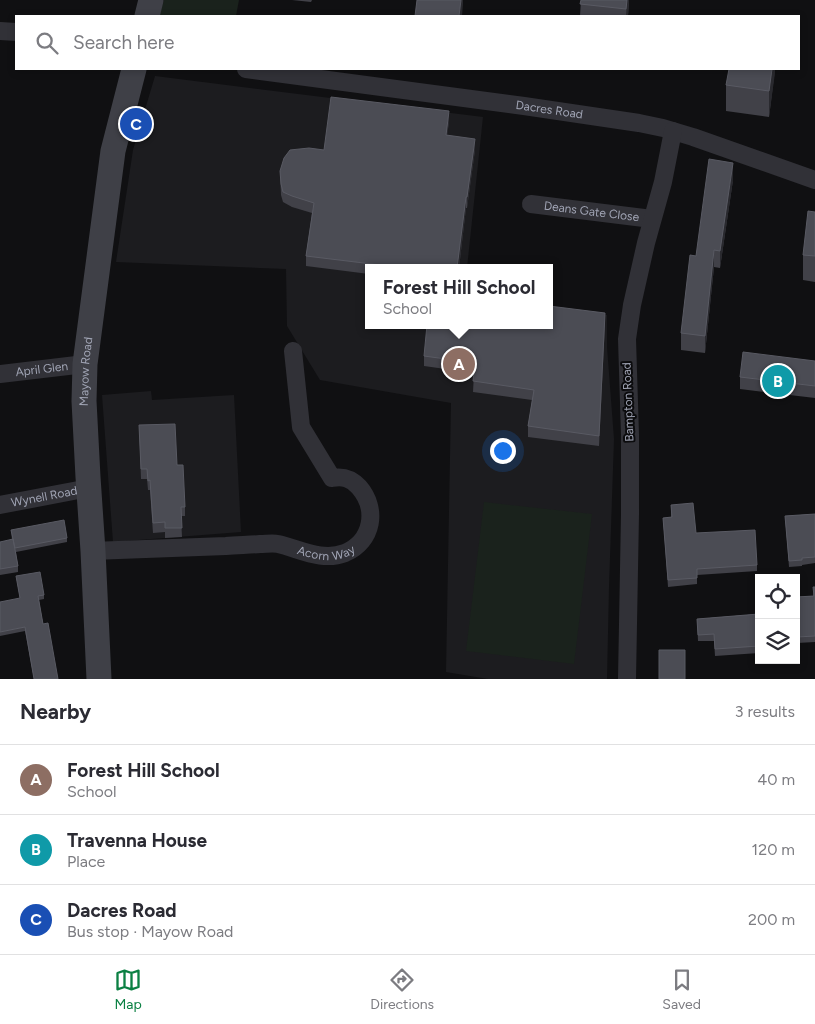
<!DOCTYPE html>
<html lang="en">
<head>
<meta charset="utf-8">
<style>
  :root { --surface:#fff; --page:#f7f7f7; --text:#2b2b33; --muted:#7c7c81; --line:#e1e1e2; --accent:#0b8043 }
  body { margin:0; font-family:Figtree,sans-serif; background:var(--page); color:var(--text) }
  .controls { position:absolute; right:15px; bottom:15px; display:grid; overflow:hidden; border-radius:0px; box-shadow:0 2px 8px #0003 }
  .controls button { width:45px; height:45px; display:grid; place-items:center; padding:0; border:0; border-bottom:1px solid var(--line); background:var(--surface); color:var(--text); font:25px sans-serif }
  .you { position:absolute; left:502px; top:450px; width:18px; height:18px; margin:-12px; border:4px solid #fff; border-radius:50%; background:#1a73e8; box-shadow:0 0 0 8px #1a73e833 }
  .badge { display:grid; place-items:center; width:32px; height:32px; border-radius:50%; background:var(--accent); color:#fff; font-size:16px; font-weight:700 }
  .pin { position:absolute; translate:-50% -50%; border:2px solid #fff; box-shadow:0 1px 5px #0006 }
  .popup { position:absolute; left:365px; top:264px; width:188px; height:65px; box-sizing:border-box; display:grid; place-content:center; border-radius:0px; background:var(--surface); filter:drop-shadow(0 1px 4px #0005); font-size:16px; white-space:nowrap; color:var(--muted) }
  .popup b { font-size:19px; color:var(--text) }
  .popup::after { content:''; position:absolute; left:50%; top:100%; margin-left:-10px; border:10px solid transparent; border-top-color:var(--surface) }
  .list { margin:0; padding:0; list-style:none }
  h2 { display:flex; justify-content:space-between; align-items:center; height:65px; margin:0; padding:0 20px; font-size:21px }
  h2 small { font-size:16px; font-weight:400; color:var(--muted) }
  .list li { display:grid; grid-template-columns:32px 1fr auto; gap:15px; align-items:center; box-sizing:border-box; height:70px; padding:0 20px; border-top:1px solid var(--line) }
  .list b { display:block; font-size:19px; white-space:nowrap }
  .list p { margin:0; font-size:16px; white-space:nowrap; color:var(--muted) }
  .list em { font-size:16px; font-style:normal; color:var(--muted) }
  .icon { flex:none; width:28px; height:28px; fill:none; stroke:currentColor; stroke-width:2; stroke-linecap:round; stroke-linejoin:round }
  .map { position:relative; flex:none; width:815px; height:679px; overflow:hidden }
  .search { position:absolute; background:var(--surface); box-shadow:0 2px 8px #0003; left:15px; right:15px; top:15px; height:55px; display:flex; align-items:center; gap:12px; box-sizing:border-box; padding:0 18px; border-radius:0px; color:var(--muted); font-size:19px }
  .sheet { height:275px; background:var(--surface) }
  nav { display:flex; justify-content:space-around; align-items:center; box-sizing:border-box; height:70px; border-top:1px solid var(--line); background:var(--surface); font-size:14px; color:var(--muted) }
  nav a { display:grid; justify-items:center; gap:2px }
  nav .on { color:var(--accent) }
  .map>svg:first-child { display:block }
  .built { fill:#1c1c1f }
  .green { fill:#1a221c }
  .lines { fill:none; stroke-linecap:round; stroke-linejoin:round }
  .street { stroke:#313137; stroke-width:18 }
  .secondary { stroke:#3f4047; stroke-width:25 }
  .wall { fill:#414148 }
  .shaded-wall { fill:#29292e }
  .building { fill:#4b4c54; stroke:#595a63 }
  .labels { text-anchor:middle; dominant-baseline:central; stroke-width:4; stroke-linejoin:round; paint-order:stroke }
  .street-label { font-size:12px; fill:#a0a4b4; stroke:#0b0b0d }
</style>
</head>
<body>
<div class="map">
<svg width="815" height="679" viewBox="0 0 815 679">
  <rect width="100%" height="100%" fill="#101012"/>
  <!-- built -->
  <path class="built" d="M155,76L483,117L467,268H369V325H549V308L607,315V347L614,439L609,587L607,679H488L446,672L451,403L320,380L287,326L286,269L116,262L133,150Z
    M151,391L152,400L234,395L241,532L113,542L102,395Z"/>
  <!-- green -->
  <path class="green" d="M164,0H239L236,16H159Z
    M484,502L592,514L574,664L466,651Z"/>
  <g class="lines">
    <!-- street -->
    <g class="street">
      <path d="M0,31L16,32"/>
      <path id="s1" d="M246,69L524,106L639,123L663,128L693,137L815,180"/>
      <path id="s2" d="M531,204L652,219"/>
      <path id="s3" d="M0,374L85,364"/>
      <path id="s4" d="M0,505L89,488"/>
      <path id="s5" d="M93,551C137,549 181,548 226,546C237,545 248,545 260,544C266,544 273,543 278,544C300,549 322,562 345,553C373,541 378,509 359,487C351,478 343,476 332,478L301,427L293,351"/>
      <path d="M627,679L630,514V435L627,339L632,305L646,243L663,182L673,131"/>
    </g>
    <!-- secondary -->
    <g class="secondary">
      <path d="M147,16L151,0"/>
      <path id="s6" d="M99,679L93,551L88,477L84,401L85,364L113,151L134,69"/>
    </g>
  </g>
  <!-- wall -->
  <path class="wall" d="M292,0H312L311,2Z
    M581,0H629L628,16H580Z
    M775,69L769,117L726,111V85Z
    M449,122L447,135L475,150L467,208H466L459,268H369V274L306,266V256L312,213L292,207L283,202L281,195L280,171Z
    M733,180L720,268L714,267L705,353L681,350V333L696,256Z
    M815,212V282L803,280V255Z
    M605,323L599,446L528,437V426L532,400L473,392L474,373L424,366V356Z
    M815,361V398L740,389V377Z
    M139,425L177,465L185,507V516H181L182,537L165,538V532L153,533L150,490H148L147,479H141Z
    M671,505L696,533L757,565V571L697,575V584L668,587L663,518L671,517Z
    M815,514V563L802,565V566L789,567L785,516Z
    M11,530L67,538V542L16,552L18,566V572L0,575V542L12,540Z
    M16,576L44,595V599L39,600L43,624L58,679H34L25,631L0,636V602L20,599Z
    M813,587H815V642L797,643V650H796V597L813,596Z
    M759,614V653L715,656L714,641H698L697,619Z"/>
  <!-- shaded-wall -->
  <path class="shaded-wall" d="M461,0H463V4L462,16H459Z
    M627,0H629L628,16H626Z
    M772,69H775V73L769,117V91Z
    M449,111V122L446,145V135Z
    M475,139V150L467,208V197Z
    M733,163V180L720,268V251Z
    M466,197V208L459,268H457Z
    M714,250V267L705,353V336Z
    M605,313V323L599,446V436Z"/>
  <!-- building -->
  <path class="building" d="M417,0H461L459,16H415Z
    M581,0H627L626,9L580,4Z
    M729,69H772L769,91L726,85Z
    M331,97L449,111L446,135L475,139L467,197H466L457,268H405L306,256L314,203L292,196L283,192L281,184L280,171L284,158L290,150L309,148L324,150Z
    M709,159L733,163L720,251L714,250L705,336L681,333L690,255L696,256Z
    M808,211L815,212V256L803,255Z
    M549,306L605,313L599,436L528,426L534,390L473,381L475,363L424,356L427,325H549Z
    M743,352L815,361V386L740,377Z
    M175,424L177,465H183L185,507H181L182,528H165V522L153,523L150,480L148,481L147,469H141L139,425Z
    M693,503L696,533L755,530L757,565L697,569V578L668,580L663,518L672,517L671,505Z
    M815,514V557L802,558V560L789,561L785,516Z
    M64,520L67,538L15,548L11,530Z
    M13,539L18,566L0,569V542Z
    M40,572L44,595L38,596L43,624L48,623L58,679H34L25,627L0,632V602L20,598L16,576Z
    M813,587H815V636L797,637V643H796V597L814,596Z
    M759,614V646L715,649L714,634L698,635L697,619Z
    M659,650H685V679H659Z"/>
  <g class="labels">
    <!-- street labels -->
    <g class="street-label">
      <text stroke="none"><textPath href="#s1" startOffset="306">Dacres Road</textPath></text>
      <text stroke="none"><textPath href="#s2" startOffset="61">Deans Gate Close</textPath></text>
      <text stroke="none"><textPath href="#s3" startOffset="42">April Glen</textPath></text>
      <text stroke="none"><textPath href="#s6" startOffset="308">Mayow Road</textPath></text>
      <text transform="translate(628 402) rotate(-92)">Bampton Road</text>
      <text stroke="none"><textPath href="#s4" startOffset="45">Wynell Road</textPath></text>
      <text stroke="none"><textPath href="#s5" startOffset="235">Acorn Way</textPath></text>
    </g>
  </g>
</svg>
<div class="controls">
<button><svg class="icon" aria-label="locate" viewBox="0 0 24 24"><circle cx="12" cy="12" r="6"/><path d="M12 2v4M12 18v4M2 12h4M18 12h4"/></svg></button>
<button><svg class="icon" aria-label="layers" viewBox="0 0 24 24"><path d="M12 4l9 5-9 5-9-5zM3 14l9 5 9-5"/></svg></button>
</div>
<div class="you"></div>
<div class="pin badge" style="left:459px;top:364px;background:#8d6e63">A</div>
<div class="popup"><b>Forest Hill School</b>School</div>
<div class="pin badge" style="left:778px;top:381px;background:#0f9aa8">B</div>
<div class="pin badge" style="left:136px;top:124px;background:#1a4fb4">C</div>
<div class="search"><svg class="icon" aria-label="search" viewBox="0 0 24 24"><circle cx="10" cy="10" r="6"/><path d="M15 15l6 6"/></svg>Search here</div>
</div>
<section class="sheet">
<h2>Nearby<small>3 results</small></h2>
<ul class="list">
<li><span class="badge" style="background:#8d6e63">A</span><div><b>Forest Hill School</b><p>School</p></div><em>40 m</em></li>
<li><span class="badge" style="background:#0f9aa8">B</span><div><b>Travenna House</b><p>Place</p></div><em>120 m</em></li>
<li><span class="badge" style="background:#1a4fb4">C</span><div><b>Dacres Road</b><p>Bus stop · Mayow Road</p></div><em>200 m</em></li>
</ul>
</section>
<nav>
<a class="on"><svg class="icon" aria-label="map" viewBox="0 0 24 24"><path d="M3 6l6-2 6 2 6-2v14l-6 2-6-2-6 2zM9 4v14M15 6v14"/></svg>Map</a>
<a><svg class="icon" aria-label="directions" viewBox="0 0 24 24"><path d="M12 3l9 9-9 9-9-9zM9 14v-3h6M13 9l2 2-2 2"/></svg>Directions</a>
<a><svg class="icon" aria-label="saved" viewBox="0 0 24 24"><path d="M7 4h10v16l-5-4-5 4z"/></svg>Saved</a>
</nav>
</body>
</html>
